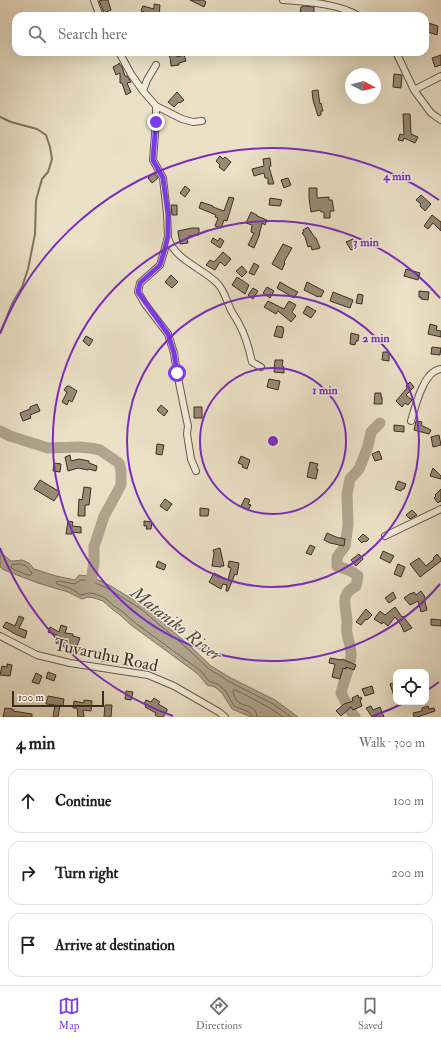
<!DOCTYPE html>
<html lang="en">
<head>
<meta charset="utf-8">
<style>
  :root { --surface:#fff; --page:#f2f2f2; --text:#202124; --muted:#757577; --line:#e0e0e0; --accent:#7c3aed }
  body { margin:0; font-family:"IM FELL Double Pica",serif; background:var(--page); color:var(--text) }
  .controls { position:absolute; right:12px; bottom:12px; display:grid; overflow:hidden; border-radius:8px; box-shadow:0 4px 16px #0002 }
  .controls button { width:36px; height:36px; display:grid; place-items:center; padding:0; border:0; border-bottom:1px solid var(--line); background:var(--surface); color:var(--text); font:20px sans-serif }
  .compass { position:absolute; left:345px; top:68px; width:36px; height:36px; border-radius:50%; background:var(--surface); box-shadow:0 4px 16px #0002; rotate:97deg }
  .scale { position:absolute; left:12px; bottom:10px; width:92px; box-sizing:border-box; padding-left:4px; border:2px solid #3c2d23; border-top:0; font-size:11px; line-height:14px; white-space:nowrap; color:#3c2d23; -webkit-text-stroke:3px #f2ecdb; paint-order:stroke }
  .stop { position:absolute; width:12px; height:12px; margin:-9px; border:3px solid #7c3aed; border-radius:50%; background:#fff }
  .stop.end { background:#7c3aed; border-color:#fff; box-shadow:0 1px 4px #0008 }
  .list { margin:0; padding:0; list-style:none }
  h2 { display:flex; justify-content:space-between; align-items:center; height:52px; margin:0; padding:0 16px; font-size:17px }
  h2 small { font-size:13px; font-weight:400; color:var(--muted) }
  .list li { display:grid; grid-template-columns:26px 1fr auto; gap:12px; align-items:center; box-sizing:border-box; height:64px; margin:0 8px 8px; padding:0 8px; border:1px solid var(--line); border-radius:12px }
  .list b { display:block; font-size:15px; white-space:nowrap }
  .list em { font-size:13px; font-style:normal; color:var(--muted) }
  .icon { flex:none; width:22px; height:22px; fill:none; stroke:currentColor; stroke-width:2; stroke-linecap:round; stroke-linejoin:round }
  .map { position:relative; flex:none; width:441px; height:717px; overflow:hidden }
  .search { position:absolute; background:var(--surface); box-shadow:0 4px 16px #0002; left:12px; right:12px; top:12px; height:44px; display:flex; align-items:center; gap:10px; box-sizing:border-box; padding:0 14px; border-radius:12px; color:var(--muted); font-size:15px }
  .sheet { height:268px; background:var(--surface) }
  nav { display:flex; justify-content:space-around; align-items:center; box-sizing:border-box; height:56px; border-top:1px solid var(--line); background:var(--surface); font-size:11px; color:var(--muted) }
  nav a { display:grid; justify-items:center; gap:2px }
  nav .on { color:var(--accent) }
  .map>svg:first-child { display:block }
  .water { fill:#b0a48f; stroke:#827464 }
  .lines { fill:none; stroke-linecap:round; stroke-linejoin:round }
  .shore { stroke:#766859; stroke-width:1 }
  .stream { stroke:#827464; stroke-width:2 }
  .river { stroke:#b0a48f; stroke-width:11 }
  .building { fill:#978b78; stroke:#3c2d23 }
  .minor-casing { stroke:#685a4c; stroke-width:8 }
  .minor { stroke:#f2ecdb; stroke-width:6 }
  .route { stroke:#7c3aed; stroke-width:5 }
  .ring { fill:none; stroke:#7b2cbf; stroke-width:2 }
  .labels { text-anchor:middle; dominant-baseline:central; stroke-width:3; stroke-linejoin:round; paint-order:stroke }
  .street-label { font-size:17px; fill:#3c2d23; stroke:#f2ecdb }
  .water-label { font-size:18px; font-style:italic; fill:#594b3e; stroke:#f2ecdb }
  .centre { fill:#7b2cbf; stroke:#f2ecdb; stroke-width:2 }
  .ring-label { font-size:12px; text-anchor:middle; font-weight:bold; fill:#7b2cbf; stroke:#f2ecdb; stroke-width:3; stroke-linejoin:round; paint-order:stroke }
</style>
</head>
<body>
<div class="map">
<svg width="441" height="717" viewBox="0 0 441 717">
  <rect width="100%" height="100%" fill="#ebe1c7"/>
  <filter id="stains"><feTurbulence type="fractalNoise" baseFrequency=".005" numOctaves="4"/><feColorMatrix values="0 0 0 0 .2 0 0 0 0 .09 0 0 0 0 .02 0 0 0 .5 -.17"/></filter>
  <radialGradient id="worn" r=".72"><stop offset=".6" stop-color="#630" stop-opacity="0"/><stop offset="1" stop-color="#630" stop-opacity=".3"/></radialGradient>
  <!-- water -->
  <path class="water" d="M0,551L5,556L11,561H14L22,560L29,563L34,569L56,576L75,580L79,575L89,576L109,585L144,606L190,646L211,666L231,678L275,700L298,717H251L232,709L222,693L215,687L207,685L198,674L131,625L120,615L112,609L103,601L94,598L88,597L82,599L68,592L38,583L4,570L0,567Z"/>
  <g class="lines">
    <!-- shore -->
    <path class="shore" d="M21,564L26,566L32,573L31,575H27L11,568L12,565Z
      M252,717L251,714L249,712L234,706L225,690L217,684L209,681L201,671L134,622L123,612L114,606L105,598L95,594L89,593L81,595L70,588L57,584L56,582L58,581L75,584L81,580H88L107,588L141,609L188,649L209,669L230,682L273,704L291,717
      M257,717C256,703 244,708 237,701C235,699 234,695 233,692V690H235C252,698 268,706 283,717"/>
    <!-- stream -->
    <path class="stream" d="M0,117L11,122L37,129L46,135L50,147L52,159L48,172L42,179L36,200L35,234L28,269L22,287L13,302L0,333"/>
    <!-- river -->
    <path class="river" d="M0,431L10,436L48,448L80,447L90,448L100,450L119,463L121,471V485L108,509L104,516L96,541L94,546V563L91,580
      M355,717L350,710L341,693C344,681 349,669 351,657C352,648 348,641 347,633C346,629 347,626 347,623C347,608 338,595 356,586L358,576L351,571L337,566V557L345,546L348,525L347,494L350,479L359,469L362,462L368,446L371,432L380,423"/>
  </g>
  <!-- building -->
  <path class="building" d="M103,0H108L111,10L104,13L99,1Z
    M190,0H203L206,2L204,7Z
    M154,4L160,5L159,16H155L141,11L143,6L154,9Z
    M304,6L314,7V14L300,13L301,7Z
    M425,22L438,26L437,35L425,31Z
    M166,52H174L177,57L184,55L186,61L179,63V65L171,66L170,57Z
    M441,55V65L435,67L432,58Z
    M119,63L122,67L125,76H127L131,82L127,83L131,92L126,95L122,83H120V73L116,75L113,67L119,64Z
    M394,74L402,75L401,88L393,87Z
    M318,90L320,104L321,103L323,111H321V115L318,116L313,100L312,91Z
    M177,92L184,100L180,103L179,102L174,107L168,102Z
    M403,114H410L411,134L418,137L415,143L404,138L403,141L398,140L400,134L404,135Z
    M220,156L223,159L225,157L231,162L224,171L219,167L220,165L216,161Z
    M270,158L271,166L269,167L274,184H268V178H265L264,173L254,176L252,169L264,166L263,159Z
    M154,173L158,178L152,183L148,178Z
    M288,178L291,185L284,188L281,180Z
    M185,186L190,190L185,197L180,193Z
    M309,188H317V198L329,197V200H332L334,211H330V218H324V212H321L320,210L311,212L309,198Z
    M421,195L431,204L425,211L420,206L421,204L416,200Z
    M229,197L234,198L227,221L224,220L221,228L215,226L218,218L215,217L216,215L199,208L201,202L213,206V207L224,211Z
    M270,198L282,200L280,206L269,205Z
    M171,205H177V215H172Z
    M251,212L257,215V216L267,220L265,225L262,223L259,236L254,248L248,245L254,233L251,232L252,225L246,223Z
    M432,215L441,222V231L433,223L428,229L424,226Z
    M308,227L315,238H316L320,248L312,250L311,246L308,247L305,237L302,233L304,232L303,230Z
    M192,228H199V235L189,236V238H187L188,243L180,244L178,231Z
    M213,238L218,241L220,238L224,241L220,248L211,242Z
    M353,239L357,247L351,250L346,242Z
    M283,244L292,248L284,262L285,263L282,270L272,264Z
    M223,252L231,259L225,266L220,262L215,270L206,265L210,260L214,262Z
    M254,263L259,266L254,275L249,273Z
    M242,266L247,272L242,277L236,271Z
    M406,269L420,273L418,280L404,276Z
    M171,275L178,282L172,288L165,282Z
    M237,277L249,285L245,294L232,285Z
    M280,282L292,289L298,292L294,298L277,288Z
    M307,282L324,291L321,297L319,296L318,297L304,290Z
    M267,287L274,291L270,298L263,293Z
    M253,288L258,291L253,299L248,295Z
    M419,291L429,292L428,300L421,299V297H419Z
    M333,292L353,300L350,308L330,301Z
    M358,294L363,295L362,304L356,303Z
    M268,301L284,309L289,301L296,305L292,312L296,316L291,322L278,311L276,314L264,307Z
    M307,306L316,311L311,318L303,313Z
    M430,324L437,326L436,330L441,331V337L428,334Z
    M277,326L283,327V329H284L282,338L274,336Z
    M351,333L359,335L358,341H356L355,345L350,344Z
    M86,336L93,340L89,346L83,341Z
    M432,347L441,348L440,355L431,354Z
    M383,352H389V361L382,360Z
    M275,360H283L282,366L284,367V373L274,372Z
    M269,379L280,381L278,390L267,387Z
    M410,382L414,387L406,395L412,400L408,405L405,403L402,407L396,401L407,388L406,386Z
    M67,386H69L77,391L72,402L69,400L67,405L62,402L67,392L64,390Z
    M375,393H381V397H382V404H374Z
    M37,404L40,411L30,415L31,418L23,421L20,413L30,409V407Z
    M161,405L168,411L164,416L157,410Z
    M194,407H202V418H194Z
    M416,421L422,422L421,425L431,430L429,434L414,430Z
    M394,425L404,426V432L394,431Z
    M439,435L441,445L433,447L431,437Z
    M157,444L164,445L162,455L156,454Z
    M379,451L382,459L375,461L372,454Z
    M70,455L71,461L79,459L89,461V463L97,466L96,471L88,469V470L78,468L68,471L65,457Z
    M241,456L250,460L247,469L242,467L243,465L238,463Z
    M310,462L318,464L316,469H318L316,479L307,477Z
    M54,463L61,464L60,472L53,471Z
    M433,468L441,476V479L430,476Z
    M40,480L60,492L54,501L34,489Z
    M398,481L406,484L404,489H402L401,491L395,489Z
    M84,487L91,488L89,505H85V516H78L79,499L82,500Z
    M441,489V502L440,501L438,503L434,498L436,496L435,495Z
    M245,498L250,500L248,504L251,505L248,510L241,506Z
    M165,499L172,504L167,511L160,506Z
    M200,508L209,509L208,516H200Z
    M412,510L417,515L410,519L406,515Z
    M68,521L73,522L72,526L81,527V533L72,532V534H66Z
    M144,521L152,522L151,529H146L147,526H144Z
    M327,533L336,537L345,539L344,546L330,543L324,540Z
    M363,534L369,539L366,542L364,541L362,543L358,539Z
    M310,545L315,547L311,555L306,553Z
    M220,548L224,566H221V567L212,566L214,553L213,550Z
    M383,551L394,556L390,563L380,558Z
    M359,554L363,559L356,566L351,560Z
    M437,554L441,559V561L420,577L410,564L419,558L426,566L434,559L433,558Z
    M158,561L166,565L164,570L156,567Z
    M229,561L239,563L237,575L235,574L228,591H226L227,585L223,584L221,589L209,582L214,573L228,580L231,568L228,567Z
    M398,564L405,567L401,577L394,574Z
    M421,591L425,597L424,598L427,610L421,612L418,601L410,605L404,598L411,593V594L414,592L416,595Z
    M393,592L396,598L389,603L385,598Z
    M395,607L402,617L403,616L412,628L404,632L401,625L395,617L388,626L383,622L382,624L374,619L380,611L385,615Z
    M366,609L372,615L367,620L366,619L361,625L356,622Z
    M19,616L24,618L19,628L27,631L25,638L17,635L3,627L6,622L15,626Z
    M431,619L441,620V626L431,625Z
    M61,625L67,627L65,633L73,634V636L80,638L77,646L56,643L57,635L48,632L50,627L59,632Z
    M75,646L83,649L81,655L73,652Z
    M105,653L110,654L109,662L101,661V656H105Z
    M330,658L341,660L342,659L356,665L354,670L346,667V669L343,668L340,679L332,677L335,664L329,663Z
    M7,664L12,665L10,676L0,675L2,666L7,667Z
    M48,672L56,675L54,681L46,678Z
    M36,673L42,676L39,684L32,682Z
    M396,682V699H395L390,684Z
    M372,686L374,693L365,696L362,689Z
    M126,691L133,692L131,700L125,699Z
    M358,695L359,698L361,697L362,699L360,700L362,706L353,710L351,707L341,716L336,711L344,704L353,701L352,698Z
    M48,696L64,699L63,706L60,705L58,717H53L55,705L46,704Z
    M154,698L160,702L158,704L167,709V711L163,717H158L155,715L156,713L145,707L146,705L144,704L146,700L151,702Z
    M84,700L92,701L91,711L83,710L84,717H78L77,708H73L74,701L84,703Z
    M105,705H112L111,717H104Z
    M371,706L373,710L380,707L384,717H372L366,708Z
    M428,706L429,709L434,708L435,711L417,717H414L413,713L422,711V708Z
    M5,708L13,709V711L32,714V717H3Z"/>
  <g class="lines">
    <!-- minor casing -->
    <g class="minor-casing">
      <path id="minor" d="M94,0L96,6L100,16
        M283,0C307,2 337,3 359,16
        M119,52L131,74L143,91L156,106V122L153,160L163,178L167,214L168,236L164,252L160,265L140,283L138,292L145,304L168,334L174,353L177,373L186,417L188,426L187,434L191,459L196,471
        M396,52L414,90L431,113L441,120
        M414,90L441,76
        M143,91L147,80L156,65
        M156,106L182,119L193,122L202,121
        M168,238C175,260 202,268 217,283C224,290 226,299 230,308C232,313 236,318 239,324C246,336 249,348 252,362L261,367
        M411,421C415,408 422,378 435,371C437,370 439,369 441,369
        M385,536L441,509
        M0,636L37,655L70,663L148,675L174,686L219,712L225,717"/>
    </g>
    <!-- minor -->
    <use href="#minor" class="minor"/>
  </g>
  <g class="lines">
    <!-- route -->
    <path class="route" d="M156,122L153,160L163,178L168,214V236L164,252L160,265L140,283L138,292L168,334L174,353L177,373"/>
  </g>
  <!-- distance rings -->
  <g class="ring">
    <circle cx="273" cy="441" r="73"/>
    <circle cx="273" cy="441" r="146"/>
    <path d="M440 584A220 220 0 1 1 440 298"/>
    <path d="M439 682A293 293 0 0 1 426 691M406 702A293 293 0 0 1 373 716M173 716A293 293 0 0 1 0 548M0 334A293 293 0 0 1 439 200"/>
  </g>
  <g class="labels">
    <!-- street labels -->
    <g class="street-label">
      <text transform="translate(106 655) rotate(12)">Tuvaruhu Road</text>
    </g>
    <!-- water labels -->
    <g class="water-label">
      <text transform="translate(176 624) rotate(38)">Mataniko River</text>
    </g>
  </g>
  <circle cx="273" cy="441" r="6" class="centre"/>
  <g class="ring-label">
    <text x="397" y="180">4 min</text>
    <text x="366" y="246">3 min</text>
    <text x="376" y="342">2 min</text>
    <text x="325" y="394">1 min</text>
  </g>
  <rect width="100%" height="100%" filter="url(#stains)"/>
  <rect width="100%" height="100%" fill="url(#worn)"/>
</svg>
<div class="controls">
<button><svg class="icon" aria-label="locate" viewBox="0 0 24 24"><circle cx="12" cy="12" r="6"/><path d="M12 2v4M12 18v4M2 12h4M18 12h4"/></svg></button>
</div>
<svg class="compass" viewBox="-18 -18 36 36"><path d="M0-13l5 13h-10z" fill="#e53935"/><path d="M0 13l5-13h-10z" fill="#757577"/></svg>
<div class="scale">100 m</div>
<div class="stop" style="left:177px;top:373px"></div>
<div class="stop end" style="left:156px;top:122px"></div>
<div class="search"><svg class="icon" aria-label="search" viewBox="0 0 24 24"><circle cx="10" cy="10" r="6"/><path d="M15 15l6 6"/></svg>Search here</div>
</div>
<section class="sheet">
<h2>4 min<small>Walk · 300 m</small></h2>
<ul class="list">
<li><svg class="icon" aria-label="ahead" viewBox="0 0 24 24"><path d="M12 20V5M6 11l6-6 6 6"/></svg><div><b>Continue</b></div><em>100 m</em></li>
<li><svg class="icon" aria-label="right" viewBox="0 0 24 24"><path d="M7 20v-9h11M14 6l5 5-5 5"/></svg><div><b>Turn right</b></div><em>200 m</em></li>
<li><svg class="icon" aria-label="arrive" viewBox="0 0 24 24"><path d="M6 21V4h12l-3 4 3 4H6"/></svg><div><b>Arrive at destination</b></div></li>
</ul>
</section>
<nav>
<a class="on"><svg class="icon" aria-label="map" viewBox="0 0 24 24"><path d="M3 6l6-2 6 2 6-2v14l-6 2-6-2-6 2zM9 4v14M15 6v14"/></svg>Map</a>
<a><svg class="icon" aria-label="directions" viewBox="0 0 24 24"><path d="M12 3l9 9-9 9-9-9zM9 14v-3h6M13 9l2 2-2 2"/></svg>Directions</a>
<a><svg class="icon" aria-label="saved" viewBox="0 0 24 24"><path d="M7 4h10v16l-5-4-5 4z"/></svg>Saved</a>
</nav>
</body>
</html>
